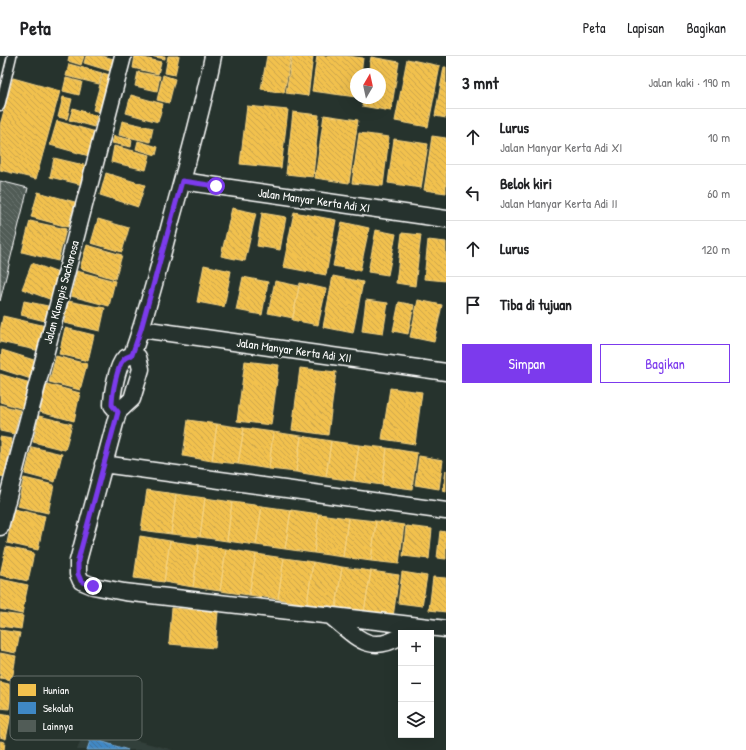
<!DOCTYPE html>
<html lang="id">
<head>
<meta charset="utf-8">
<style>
  :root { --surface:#fff; --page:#f2f2f2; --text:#202124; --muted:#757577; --line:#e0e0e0; --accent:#7c3aed }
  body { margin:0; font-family:"Patrick Hand",sans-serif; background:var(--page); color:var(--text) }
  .controls { position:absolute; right:12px; bottom:12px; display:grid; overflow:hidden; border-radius:0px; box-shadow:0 4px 16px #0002 }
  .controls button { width:36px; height:36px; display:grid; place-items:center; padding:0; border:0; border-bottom:1px solid var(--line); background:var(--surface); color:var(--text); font:20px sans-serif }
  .compass { position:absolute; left:350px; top:12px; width:36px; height:36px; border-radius:50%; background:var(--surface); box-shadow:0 4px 16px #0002; rotate:9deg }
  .stop { position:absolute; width:12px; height:12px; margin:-9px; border:3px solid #7c3aed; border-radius:50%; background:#fff }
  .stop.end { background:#7c3aed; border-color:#fff; box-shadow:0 1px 4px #0008 }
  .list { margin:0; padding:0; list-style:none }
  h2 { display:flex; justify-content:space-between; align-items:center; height:52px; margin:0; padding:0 16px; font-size:17px }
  h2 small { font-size:13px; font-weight:400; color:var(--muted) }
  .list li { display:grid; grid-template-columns:26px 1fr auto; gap:12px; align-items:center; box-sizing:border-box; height:56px; padding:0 16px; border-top:1px solid var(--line) }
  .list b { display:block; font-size:15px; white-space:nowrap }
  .list p { margin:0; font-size:13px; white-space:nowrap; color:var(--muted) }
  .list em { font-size:13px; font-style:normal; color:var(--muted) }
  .actions { display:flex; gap:8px; padding:12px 16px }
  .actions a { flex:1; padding:9px 0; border:1px solid var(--accent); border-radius:0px; text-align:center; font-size:14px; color:var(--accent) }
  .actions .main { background:var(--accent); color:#fff }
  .icon { flex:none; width:22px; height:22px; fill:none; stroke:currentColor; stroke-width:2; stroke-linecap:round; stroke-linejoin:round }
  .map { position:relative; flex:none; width:446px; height:694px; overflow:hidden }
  header { display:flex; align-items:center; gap:24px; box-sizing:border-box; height:56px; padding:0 20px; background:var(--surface); border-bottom:1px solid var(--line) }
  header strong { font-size:19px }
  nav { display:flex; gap:22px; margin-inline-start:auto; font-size:14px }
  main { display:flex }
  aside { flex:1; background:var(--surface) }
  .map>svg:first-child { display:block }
  .built { fill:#333f3a }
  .homes { fill:url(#homes-back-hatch); stroke:#f6d483 }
  .schools { fill:url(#schools-back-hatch); stroke:#79acd6 }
  .building { fill:url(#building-back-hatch); stroke:#fff }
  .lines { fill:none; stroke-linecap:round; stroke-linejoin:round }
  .lane-casing { stroke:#fff; stroke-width:11 }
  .street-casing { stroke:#fff; stroke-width:19 }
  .lane { stroke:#26332d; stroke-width:8 }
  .street { stroke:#26332d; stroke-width:16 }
  .route { stroke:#7c3aed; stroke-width:5 }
  .labels { text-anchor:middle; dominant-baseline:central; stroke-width:4; stroke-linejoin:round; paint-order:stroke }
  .street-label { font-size:12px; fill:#fff; stroke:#26332d }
  .key { fill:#26332d; stroke:#67706c; stroke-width:1 }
  .key-label { font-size:11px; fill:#fff }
</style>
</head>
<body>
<header>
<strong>Peta</strong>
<nav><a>Peta</a><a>Lapisan</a><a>Bagikan</a></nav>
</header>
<main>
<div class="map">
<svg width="446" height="694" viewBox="0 0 446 694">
  <defs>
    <pattern id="homes-back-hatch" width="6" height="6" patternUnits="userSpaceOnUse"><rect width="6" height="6" fill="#f2c14e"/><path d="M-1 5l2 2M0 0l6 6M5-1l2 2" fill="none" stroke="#c8a44e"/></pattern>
    <pattern id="schools-back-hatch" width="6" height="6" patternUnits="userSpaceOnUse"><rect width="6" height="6" fill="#3f88c5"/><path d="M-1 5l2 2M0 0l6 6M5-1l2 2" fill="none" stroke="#447095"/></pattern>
    <pattern id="building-back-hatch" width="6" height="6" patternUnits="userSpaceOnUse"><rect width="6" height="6" fill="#515c57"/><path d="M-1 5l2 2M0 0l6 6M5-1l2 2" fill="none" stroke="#6b7470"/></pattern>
  </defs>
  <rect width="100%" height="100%" fill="#26332d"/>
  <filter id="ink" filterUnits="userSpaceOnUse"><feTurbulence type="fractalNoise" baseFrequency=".025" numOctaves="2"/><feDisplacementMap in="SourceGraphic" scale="8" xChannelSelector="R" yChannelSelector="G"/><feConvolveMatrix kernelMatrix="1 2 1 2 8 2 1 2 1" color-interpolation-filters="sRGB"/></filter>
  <g filter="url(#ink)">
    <!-- built -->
    <path class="built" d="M85,671L173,694H77Z"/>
    <!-- homes -->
    <path class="homes" d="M69,0H84L81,9L68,5Z
      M86,0H102L114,3L110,15L84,7Z
      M135,0L161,6L158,18L133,12Z
      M150,0H165V3Z
      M168,0H179L175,19L165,17Z
      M267,0H291L284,37L261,33Z
      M292,0H313L308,40L286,37Z
      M317,0H347L363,2L361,18H356V41L312,35Z
      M371,1L399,6L391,55L362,50L363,42H380V18H368Z
      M407,3L440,10L428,71L395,65Z
      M69,8L102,17L99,28L66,20Z
      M444,11H446V62L435,60Z
      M138,16L160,20L157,35L135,30Z
      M103,17L113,20L103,57L93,54Z
      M163,19L175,23L169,47L157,44Z
      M13,22L60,35L36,123L0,114V69Z
      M66,22L82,26L79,39L63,35Z
      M131,39L163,48L158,66L126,57Z
      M63,41L72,43L67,63L58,61Z
      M247,50L288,54L281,112L240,108Z
      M73,52L97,60L94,71L69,64Z
      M293,56L319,59L313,121L286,118Z
      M324,59L358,64L349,127L315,122Z
      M57,65L96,76L89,100L50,89Z
      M122,65L153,72L150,86L119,79Z
      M359,77L389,81L383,130L352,127Z
      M114,80L132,84L131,91L112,87Z
      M432,80L446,82V137L424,134Z
      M394,83L428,88L421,132L388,127Z
      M138,85L158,91L156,99L136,93Z
      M114,90L150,99L146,114L111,106Z
      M54,102L88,110L83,129L50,121Z
      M106,117L145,129L138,151L100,139Z
      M38,136L75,146L68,171L31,161Z
      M232,152L256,157L245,205L221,200Z
      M294,156L336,164L326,219L283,211Z
      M262,157L286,161L280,194L257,190Z
      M98,163L129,172L122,196L91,187Z
      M30,165L66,173L58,205L22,196Z
      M342,166L369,172L360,215L333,210Z
      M376,174L396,178L388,219L368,216Z
      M402,177L421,179L415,230L396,227Z
      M428,184L446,186V225L424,223Z
      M87,189L122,199L115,223L80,212Z
      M32,207L61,218L52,244L22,233Z
      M204,209L231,215L224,251L197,246Z
      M77,215L115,225L109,250L71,240Z
      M333,220L363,226L353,277L323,271Z
      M243,221L268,226L262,259L236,254Z
      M275,225L299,230L293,262L268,257Z
      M300,227L326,233L318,269L292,264Z
      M366,244L388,247L383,278L362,275Z
      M418,244L442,249L434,286L410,281Z
      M24,245L48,250L45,265L21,259Z
      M68,245L105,252L100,275L64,267Z
      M399,246L414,249L408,278L393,275Z
      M3,260L46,270L40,295L0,286V275Z
      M65,272L94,279L88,305L59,298Z
      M2,294L37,305L31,323L0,313Z
      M56,300L87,308L80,334L49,326Z
      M245,305L279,309L271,369L237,365Z
      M300,312L336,316L328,379L292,374Z
      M0,318L34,328L27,354L0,346Z
      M47,328L80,337L74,365L40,356Z
      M390,332L422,336L415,388L382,383Z
      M0,349L20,354L14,378L0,375Z
      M39,360L72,368L65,394L33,386Z
      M188,364L217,368L212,405L183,400Z
      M217,368L244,372L238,408L212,405Z
      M244,372L273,376L269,413L238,408Z
      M273,376L301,380L296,416L269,413Z
      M301,380L331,385L326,421L296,416Z
      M0,381L12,383L4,421L0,420Z
      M331,385L359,389L354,425L326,421Z
      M359,389L387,392L382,429L354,425Z
      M32,391L62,398L55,426L25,418Z
      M387,392L417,397L412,433L382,429Z
      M419,400L443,404L439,433L415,429Z
      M446,414V436L443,435Z
      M24,422L54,429L48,457L17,450Z
      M147,434L176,438L171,478L141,474Z
      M176,438L205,442L200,481L171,478Z
      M205,442L232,446L227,485L200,481Z
      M232,446L262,450L256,489L227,485Z
      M262,450L291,454L285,493L256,489Z
      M14,453L45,460L38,494L7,487Z
      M291,454L319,458L314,497L285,493Z
      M319,458L348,462L343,501L314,497Z
      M348,462L376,465L371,505L343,501Z
      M376,465L404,469L399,508L371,505Z
      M406,470L432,473L429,503L403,500Z
      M440,475L446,476V503L437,502Z
      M140,480L170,485L164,526L134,522Z
      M170,485L199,489L193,531L164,526Z
      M199,489L226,493L220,535L193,531Z
      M6,491L34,497L28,525L0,519Z
      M226,493L256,498L249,539L220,535Z
      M256,498L284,502L278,543L249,539Z
      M284,502L313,506L307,548L278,543Z
      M313,506L342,511L336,552L307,548Z
      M342,511L371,515L364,556L336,552Z
      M371,515L399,519L393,561L364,556Z
      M402,516L427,520L422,550L398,547Z
      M433,521L446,522V556L429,554Z
      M0,523L28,529L22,558L0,553Z
      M172,552L218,556L215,592L169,588Z
      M0,557L23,560L21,573L0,570Z
      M0,574L20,577L16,597L0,594Z
      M0,597L16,600L12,624L0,622Z
      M0,626L13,629L9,653L0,652Z
      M0,657L11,659L6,683L0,681Z
      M0,685L5,686L4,694H0Z"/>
    <!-- schools -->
    <path class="schools" d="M91,682L128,694H87Z"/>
    <!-- building -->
    <path class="building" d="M0,125L28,132L0,245Z"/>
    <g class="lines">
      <!-- lane casing -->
      <g class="lane-casing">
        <path id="lane" d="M0,50L12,0"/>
      </g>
      <!-- street casing -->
      <g class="street-casing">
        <path id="street" d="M182,125L446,163
          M141,273L446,316
          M132,299C148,255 159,210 171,165C186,110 202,56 213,0
          M118,356L112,349C112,338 117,310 124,303C126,301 130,300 132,299L138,301L141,313L132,343L118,356L78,505V518L81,525L93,530L124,536L446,573
          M103,408L446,455
          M0,471L123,0
          M329,559C355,579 368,600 401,580"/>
      </g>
      <!-- lane -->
      <use href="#lane" class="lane"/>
      <!-- street -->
      <use href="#street" class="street"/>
    </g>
  </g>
  <g class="lines" filter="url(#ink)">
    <!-- route -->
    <path class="route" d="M93,530L81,525L78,518V504L118,356L112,349C112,338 117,310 124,303C126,301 130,300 132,299L141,273L182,125L216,130"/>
  </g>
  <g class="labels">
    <!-- street labels -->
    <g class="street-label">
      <text transform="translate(314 144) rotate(8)">Jalan Manyar Kerta Adi XI</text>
      <text transform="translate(61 236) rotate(-75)">Jalan Klampis Sacharosa</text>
      <text transform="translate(294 294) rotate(8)">Jalan Manyar Kerta Adi XII</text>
    </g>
  </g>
  <!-- legend -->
  <rect x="10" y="620" width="132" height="64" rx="6" class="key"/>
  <rect x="18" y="628" width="18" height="12" fill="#f2c14e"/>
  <rect x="18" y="646" width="18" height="12" fill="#3f88c5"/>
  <rect x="18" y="664" width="18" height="12" fill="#515c57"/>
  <g class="key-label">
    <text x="43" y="638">Hunian</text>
    <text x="43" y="656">Sekolah</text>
    <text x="43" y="674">Lainnya</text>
  </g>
</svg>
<div class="controls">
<button>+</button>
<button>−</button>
<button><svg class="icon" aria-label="layers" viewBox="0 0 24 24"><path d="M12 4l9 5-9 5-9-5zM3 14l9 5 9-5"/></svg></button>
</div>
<svg class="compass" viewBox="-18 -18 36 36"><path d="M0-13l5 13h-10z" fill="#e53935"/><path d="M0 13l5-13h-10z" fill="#757577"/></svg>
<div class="stop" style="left:216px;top:130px"></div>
<div class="stop end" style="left:93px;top:530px"></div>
</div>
<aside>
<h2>3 mnt<small>Jalan kaki · 190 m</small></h2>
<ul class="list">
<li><svg class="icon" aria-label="ahead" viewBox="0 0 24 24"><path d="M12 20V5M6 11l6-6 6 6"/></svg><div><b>Lurus</b><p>Jalan Manyar Kerta Adi XI</p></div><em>10 m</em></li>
<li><svg class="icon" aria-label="left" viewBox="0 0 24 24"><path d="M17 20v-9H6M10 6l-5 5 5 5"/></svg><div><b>Belok kiri</b><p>Jalan Manyar Kerta Adi II</p></div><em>60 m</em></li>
<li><svg class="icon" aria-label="ahead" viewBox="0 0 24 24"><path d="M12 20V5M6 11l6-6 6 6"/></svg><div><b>Lurus</b></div><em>120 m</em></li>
<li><svg class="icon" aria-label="arrive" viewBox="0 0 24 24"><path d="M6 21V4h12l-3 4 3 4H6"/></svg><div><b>Tiba di tujuan</b></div></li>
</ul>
<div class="actions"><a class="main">Simpan</a><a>Bagikan</a></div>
</aside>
</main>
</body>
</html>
